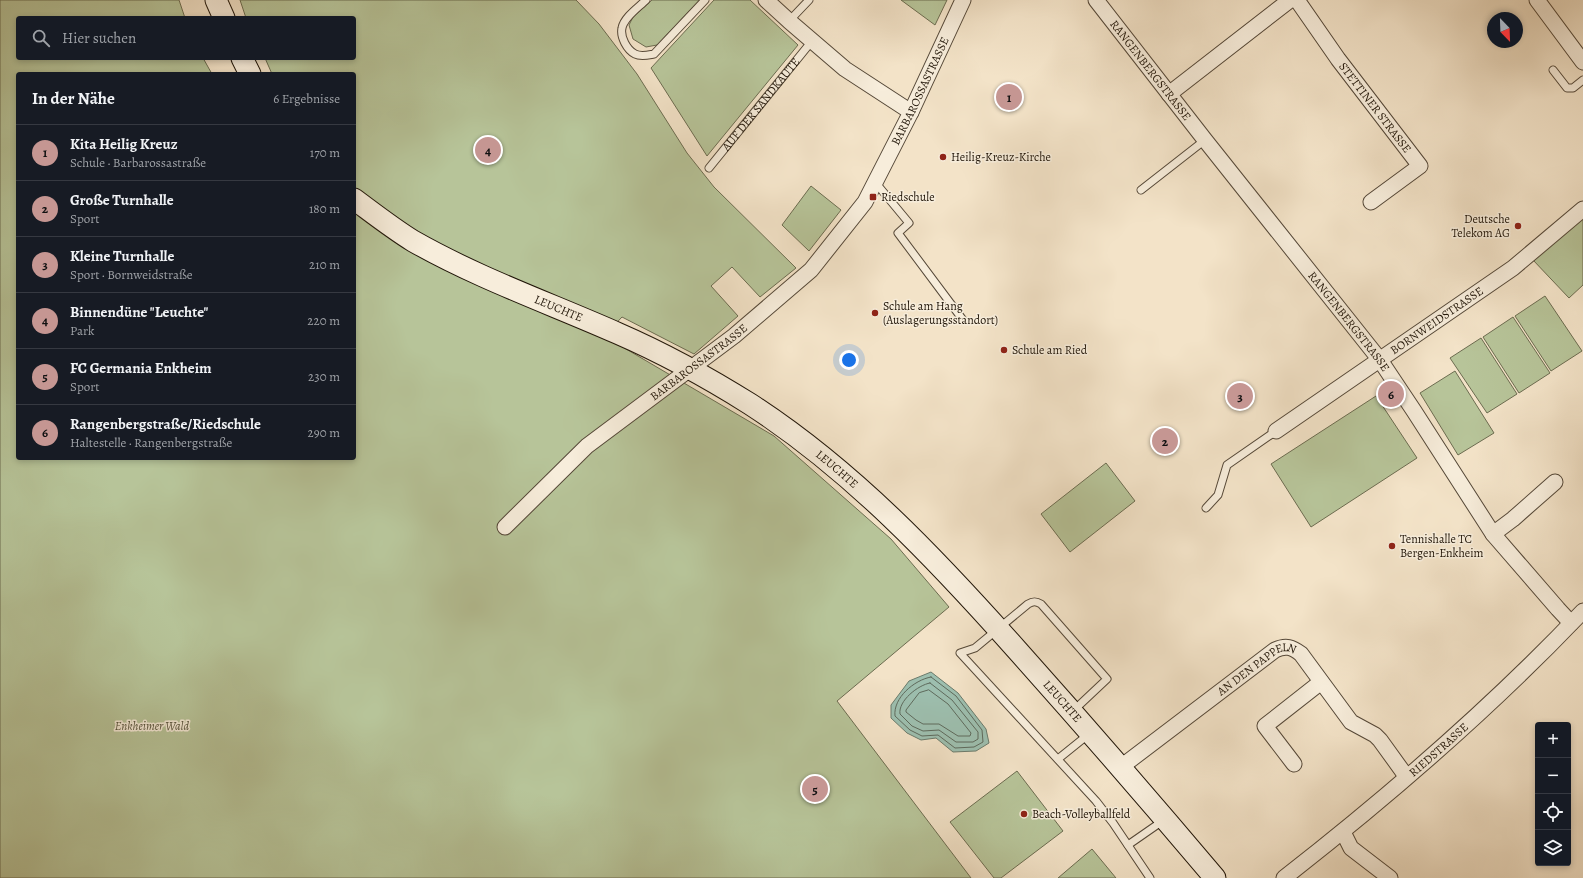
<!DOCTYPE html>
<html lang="de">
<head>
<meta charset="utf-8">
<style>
  :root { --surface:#171b24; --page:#20242c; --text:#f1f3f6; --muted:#9ea1a6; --line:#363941; --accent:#c59692 }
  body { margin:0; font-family:Alegreya,serif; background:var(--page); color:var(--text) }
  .controls { position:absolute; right:12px; bottom:12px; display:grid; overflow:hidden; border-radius:4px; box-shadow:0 2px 6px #0003 }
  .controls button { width:36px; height:36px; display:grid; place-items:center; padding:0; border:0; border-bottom:1px solid var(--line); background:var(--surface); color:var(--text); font:20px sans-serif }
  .compass { position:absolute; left:1487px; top:12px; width:36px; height:36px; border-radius:50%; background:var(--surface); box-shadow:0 2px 6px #0003; rotate:157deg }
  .you { position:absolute; left:849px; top:360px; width:14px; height:14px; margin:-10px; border:3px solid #fff; border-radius:50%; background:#1a73e8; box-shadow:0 0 0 6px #1a73e833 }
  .badge { display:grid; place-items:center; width:26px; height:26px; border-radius:50%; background:var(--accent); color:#111; font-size:13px; font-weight:700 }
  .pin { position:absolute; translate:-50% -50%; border:2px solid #fff; box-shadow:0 1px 4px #0006 }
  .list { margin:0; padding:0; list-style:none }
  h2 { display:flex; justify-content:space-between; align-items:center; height:52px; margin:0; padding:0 16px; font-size:17px }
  h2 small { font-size:13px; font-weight:400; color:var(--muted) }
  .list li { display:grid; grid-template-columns:26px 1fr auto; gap:12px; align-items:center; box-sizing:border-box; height:56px; padding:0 16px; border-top:1px solid var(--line) }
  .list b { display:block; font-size:15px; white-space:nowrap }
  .list p { margin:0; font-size:13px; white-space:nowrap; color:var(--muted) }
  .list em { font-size:13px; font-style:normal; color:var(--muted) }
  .icon { flex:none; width:22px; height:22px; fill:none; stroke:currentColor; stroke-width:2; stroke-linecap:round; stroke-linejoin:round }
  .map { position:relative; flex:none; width:1583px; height:878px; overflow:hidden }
  .search { position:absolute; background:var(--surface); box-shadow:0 2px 6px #0003; left:16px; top:16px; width:340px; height:44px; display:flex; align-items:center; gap:10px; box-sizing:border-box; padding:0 14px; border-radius:4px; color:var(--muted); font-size:15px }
  .panel { position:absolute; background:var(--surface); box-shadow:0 2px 6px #0003; left:16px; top:72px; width:340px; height:388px; border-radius:4px }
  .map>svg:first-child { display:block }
  .green { fill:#b7c499; stroke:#6c6c50 }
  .water { fill:#9dbfaf; stroke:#6b7b6c }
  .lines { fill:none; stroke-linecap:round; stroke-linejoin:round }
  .shore { stroke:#5e6a5c; stroke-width:1 }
  .lane-casing { stroke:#554838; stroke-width:9 }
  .street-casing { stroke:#554838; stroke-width:17 }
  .secondary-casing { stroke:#201508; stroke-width:23 }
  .lane { stroke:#f7eddb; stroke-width:7 }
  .street { stroke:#f7eddb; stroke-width:15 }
  .secondary { stroke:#f7eddb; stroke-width:21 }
  .poi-dot { fill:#8f2418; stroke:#f7eddb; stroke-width:1.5 }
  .labels { text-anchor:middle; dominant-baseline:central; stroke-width:3; stroke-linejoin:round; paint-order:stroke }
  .street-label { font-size:12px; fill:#201508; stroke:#f7eddb }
  .poi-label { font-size:12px; fill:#201508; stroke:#f7eddb; text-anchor:start }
  .park-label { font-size:12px; font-style:italic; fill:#55523b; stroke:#f7eddb }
</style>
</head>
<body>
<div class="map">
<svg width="1583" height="878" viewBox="0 0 1583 878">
  <rect width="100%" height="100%" fill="#f3e3c8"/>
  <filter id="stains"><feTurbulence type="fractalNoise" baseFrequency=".005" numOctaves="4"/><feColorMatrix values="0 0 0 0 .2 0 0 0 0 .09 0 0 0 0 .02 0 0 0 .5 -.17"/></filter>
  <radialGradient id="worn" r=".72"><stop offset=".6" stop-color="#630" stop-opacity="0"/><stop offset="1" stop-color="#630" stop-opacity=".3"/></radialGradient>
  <!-- green -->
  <path class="green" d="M0,0H179L185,18H18V58H203L212,74H18V458H354V74H272L265,58H354V18H246L240,0H576L599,24L637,74L687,153L714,187L796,268L760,297L732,267L711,286L738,316L694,354L622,317L604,336L774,436L891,539L949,607L837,701L971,878H0Z
    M652,0H700L657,45L646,47L633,39L629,25L633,17Z
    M714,0H750L798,45L707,156L651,68Z
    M901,0H947L935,25Z
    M811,186L841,210L809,251L782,225Z
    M1583,218V285L1569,298L1533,260Z
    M1545,296L1582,351L1551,371L1515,316Z
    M1513,317L1550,373L1519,393L1483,337Z
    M1481,338L1517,394L1487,413L1450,358Z
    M1455,371L1494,433L1458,455L1420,393Z
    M1376,396L1417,458L1311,527L1271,464Z
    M1106,463L1135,501L1070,552L1041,514Z
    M1017,771L1063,831L1001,878H994L950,822Z
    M1092,849L1116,878H1058Z"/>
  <!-- water -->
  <path class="water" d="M931,672L958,693L986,729L989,743L976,751L953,752L936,738L921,740L907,733L891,718V705L909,681Z"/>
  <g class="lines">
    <!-- shore -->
    <path class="shore" d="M931,677L956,696L982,730L983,742L974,747L955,748L938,735L922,736L910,730L895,716C893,698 914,680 931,677Z
      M930,683L952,700L978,732V739L973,742H956L939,730L923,731L912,726L900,714C898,701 918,685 930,683Z
      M929,690L948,704L971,733L970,736H958L939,724H923L916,720L906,712V710L919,693Z"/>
    <!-- lane casing -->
    <g class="lane-casing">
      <g id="lane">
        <path d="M646,0C639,7 624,17 622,28C620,37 627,50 635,54C641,57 648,55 654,54L705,0"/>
        <path d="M789,21L809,0"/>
        <path d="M1553,70L1567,88H1573L1583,80"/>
        <path id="s1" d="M709,168L812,41"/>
        <path d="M875,182L909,223L898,233L963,320"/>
        <path d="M1141,190L1205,140"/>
        <path d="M1206,508L1218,495L1227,465L1276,431"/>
        <path d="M1073,711L1107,679L1041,604C1036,601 1033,601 1028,604L975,648L960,653L1096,801L1113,823L1150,878"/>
        <path d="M1058,759L1089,734"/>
        <path d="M1128,845L1164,820"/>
      </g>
    </g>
    <!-- street casing -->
    <g class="street-casing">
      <g id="street">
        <path d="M766,0L789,21L845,69L911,112"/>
        <path id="s2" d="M1096,0L1205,140L1380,360L1414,411L1493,534L1558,609L1571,623"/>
        <path id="s3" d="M1297,0L1338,59L1420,166L1371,202"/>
        <path d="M1537,0L1583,62"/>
        <path d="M1169,94L1290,0"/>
        <path id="s4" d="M1276,431L1513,268L1583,209"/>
        <path id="s5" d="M505,527L587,446L734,336L811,270L865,202L911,112L963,0"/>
        <path d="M1493,534L1513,519L1555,482"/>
        <path d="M1294,764L1265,726L1321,682"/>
        <path id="s6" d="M1121,767L1275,650C1286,645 1292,647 1301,654L1351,722L1375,735L1380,740L1406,776"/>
        <path d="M1343,832L1351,848L1390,878"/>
        <path id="s7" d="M1284,878C1389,796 1491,708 1583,611"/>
      </g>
    </g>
    <!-- secondary casing -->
    <g class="secondary-casing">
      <g id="secondary">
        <path d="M216,0L224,18"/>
        <path d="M242,58L250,74"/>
        <path id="s8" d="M354,199C373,213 392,228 413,241C478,278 549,303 617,333C663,353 707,377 750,404C852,470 936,559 1017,650C1084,725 1150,801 1215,878"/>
      </g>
    </g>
    <!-- lane -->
    <use href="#lane" class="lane"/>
    <!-- street -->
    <use href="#street" class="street"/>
    <!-- secondary -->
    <use href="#secondary" class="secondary"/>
  </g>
  <!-- markers -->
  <g class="poi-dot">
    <circle cx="943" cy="157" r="4"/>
    <rect x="869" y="193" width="8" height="8" rx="2"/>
    <circle cx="1518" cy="226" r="4"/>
    <circle cx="875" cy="313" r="4"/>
    <circle cx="1004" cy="350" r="4"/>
    <circle cx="1392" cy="546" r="4"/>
    <circle cx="1024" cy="814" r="4"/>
  </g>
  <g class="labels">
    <!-- street labels -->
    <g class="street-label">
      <text stroke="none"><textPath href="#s2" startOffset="89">RANGENBERGSTRASSE</textPath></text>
      <text stroke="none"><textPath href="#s5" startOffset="611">BARBAROSSASTRASSE</textPath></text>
      <text stroke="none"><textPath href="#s1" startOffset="82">AUF DER SANDKAUTE</textPath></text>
      <text stroke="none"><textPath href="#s3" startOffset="133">STETTINER STRASSE</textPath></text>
      <text stroke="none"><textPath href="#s8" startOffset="233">LEUCHTE</textPath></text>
      <text stroke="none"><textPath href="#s4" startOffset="195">BORNWEIDSTRASSE</textPath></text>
      <text stroke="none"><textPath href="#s2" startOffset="409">RANGENBERGSTRASSE</textPath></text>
      <text stroke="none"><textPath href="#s5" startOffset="255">BARBAROSSASTRASSE</textPath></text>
      <text stroke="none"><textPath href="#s8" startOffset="556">LEUCHTE</textPath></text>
      <text stroke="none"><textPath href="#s6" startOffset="169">AN DEN PAPPELN</textPath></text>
      <text stroke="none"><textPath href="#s8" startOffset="880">LEUCHTE</textPath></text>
      <text stroke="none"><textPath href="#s7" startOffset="201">RIEDSTRASSE</textPath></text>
    </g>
    <!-- poi labels -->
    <g class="poi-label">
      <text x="951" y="157">Heilig-Kreuz-Kirche</text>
      <text x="881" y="197">Riedschule</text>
      <text x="1510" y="219" text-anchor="end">Deutsche<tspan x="1510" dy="14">Telekom AG</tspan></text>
      <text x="883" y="306">Schule am Hang<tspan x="883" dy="14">(Auslagerungsstandort)</tspan></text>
      <text x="1012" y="350">Schule am Ried</text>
      <text x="1400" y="539">Tennishalle TC<tspan x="1400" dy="14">Bergen-Enkheim</tspan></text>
      <text x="1032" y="814">Beach-Volleyballfeld</text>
    </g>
    <!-- park labels -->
    <g class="park-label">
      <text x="152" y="726">Enkheimer Wald</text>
    </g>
  </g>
  <rect width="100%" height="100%" filter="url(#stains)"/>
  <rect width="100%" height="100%" fill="url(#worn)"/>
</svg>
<div class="controls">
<button>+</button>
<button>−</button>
<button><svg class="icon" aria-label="locate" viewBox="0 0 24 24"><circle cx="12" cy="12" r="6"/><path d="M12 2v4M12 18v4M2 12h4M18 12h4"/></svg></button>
<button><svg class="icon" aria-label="layers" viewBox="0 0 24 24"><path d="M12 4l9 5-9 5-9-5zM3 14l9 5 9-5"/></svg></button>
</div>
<svg class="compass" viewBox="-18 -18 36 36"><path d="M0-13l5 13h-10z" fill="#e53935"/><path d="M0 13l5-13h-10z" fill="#9ea1a6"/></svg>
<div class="you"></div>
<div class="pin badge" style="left:1009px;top:97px">1</div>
<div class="pin badge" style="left:1165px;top:441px">2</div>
<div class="pin badge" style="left:1240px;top:396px">3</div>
<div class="pin badge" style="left:488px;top:150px">4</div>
<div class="pin badge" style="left:815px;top:789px">5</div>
<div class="pin badge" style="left:1391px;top:394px">6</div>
<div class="search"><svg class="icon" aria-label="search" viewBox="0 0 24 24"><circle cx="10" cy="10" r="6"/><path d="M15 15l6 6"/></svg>Hier suchen</div>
<section class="panel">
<h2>In der Nähe<small>6 Ergebnisse</small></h2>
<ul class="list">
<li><span class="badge">1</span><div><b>Kita Heilig Kreuz</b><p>Schule · Barbarossastraße</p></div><em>170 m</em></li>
<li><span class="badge">2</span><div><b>Große Turnhalle</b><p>Sport</p></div><em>180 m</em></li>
<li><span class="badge">3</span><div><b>Kleine Turnhalle</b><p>Sport · Bornweidstraße</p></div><em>210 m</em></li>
<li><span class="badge">4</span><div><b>Binnendüne &quot;Leuchte&quot;</b><p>Park</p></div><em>220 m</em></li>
<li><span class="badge">5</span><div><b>FC Germania Enkheim</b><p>Sport</p></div><em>230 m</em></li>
<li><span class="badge">6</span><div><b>Rangenbergstraße/Riedschule</b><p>Haltestelle · Rangenbergstraße</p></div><em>290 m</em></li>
</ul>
</section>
</div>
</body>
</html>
